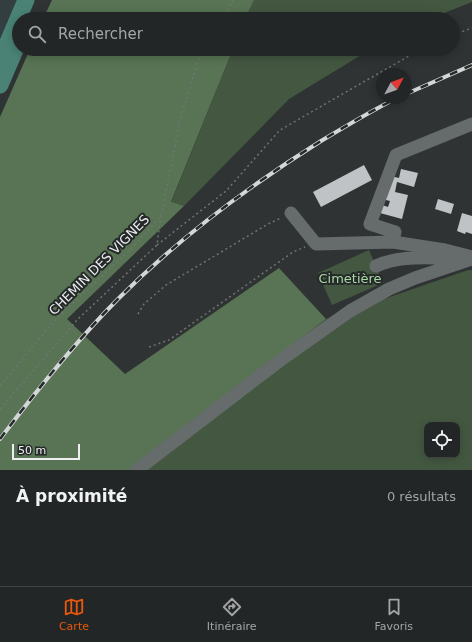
<!DOCTYPE html>
<html lang="fr">
<head>
<meta charset="utf-8">
<style>
  :root { --surface:#232626; --page:#2b2e2e; --text:#f1f3f6; --muted:#a3a5a7; --line:#404343; --accent:#ea580c }
  body { margin:0; font-family:"DejaVu Sans",sans-serif; background:var(--page); color:var(--text) }
  .controls { position:absolute; right:12px; bottom:12px; display:grid; overflow:hidden; border-radius:8px; box-shadow:0 2px 10px #0003 }
  .controls button { width:36px; height:36px; display:grid; place-items:center; padding:0; border:0; border-bottom:1px solid var(--line); background:var(--surface); color:var(--text); font:20px sans-serif }
  .compass { position:absolute; left:376px; top:68px; width:36px; height:36px; border-radius:50%; background:var(--surface); box-shadow:0 2px 10px #0003; rotate:49deg }
  .scale { position:absolute; left:12px; bottom:10px; width:68px; box-sizing:border-box; padding-left:4px; border:2px solid #eceeef; border-top:0; font-size:11px; line-height:14px; white-space:nowrap; color:#eceeef; -webkit-text-stroke:3px #252929; paint-order:stroke }
  .list { margin:0; padding:0; list-style:none }
  h2 { display:flex; justify-content:space-between; align-items:center; height:52px; margin:0; padding:0 16px; font-size:17px }
  h2 small { font-size:13px; font-weight:400; color:var(--muted) }
  .icon { flex:none; width:22px; height:22px; fill:none; stroke:currentColor; stroke-width:2; stroke-linecap:round; stroke-linejoin:round }
  .map { position:relative; flex:none; width:472px; height:470px; overflow:hidden }
  .search { position:absolute; background:var(--surface); box-shadow:0 2px 10px #0003; left:12px; right:12px; top:12px; height:44px; display:flex; align-items:center; gap:10px; box-sizing:border-box; padding:0 14px; border-radius:22px; color:var(--muted); font-size:15px }
  .sheet { height:116px; background:var(--surface) }
  nav { display:flex; justify-content:space-around; align-items:center; box-sizing:border-box; height:56px; border-top:1px solid var(--line); background:var(--surface); font-size:11px; color:var(--muted) }
  nav a { display:grid; justify-items:center; gap:2px }
  nav .on { color:var(--accent) }
  .map>svg:first-child { display:block }
  .built { fill:#323e3f }
  .green { fill:#445841; fill-rule:evenodd }
  .forest { fill:#587454 }
  .building { fill:#bfc3c6 }
  .lines { fill:none; stroke-linecap:round; stroke-linejoin:round }
  .path { stroke:#707474; stroke-width:1.5; stroke-dasharray:2 3; stroke-linecap:butt }
  .minor { stroke:#666b6c; stroke-width:13 }
  .major { stroke:#4a8376; stroke-width:17 }
  .rail-casing { stroke:#d4d7d7; stroke-width:4 }
  .rail { stroke:#252929; stroke-width:2.5; stroke-dasharray:8; stroke-linecap:butt }
  .labels { text-anchor:middle; dominant-baseline:central; stroke-width:4; stroke-linejoin:round; paint-order:stroke }
  .street-label { font-size:13px; fill:#eceeef; stroke:#252929 }
  .park-label { font-size:13px; fill:#a9d9a3; stroke:#252929 }
</style>
</head>
<body>
<div class="map">
<svg width="472" height="470" viewBox="0 0 472 470">
  <rect width="100%" height="100%" fill="#2f3333"/>
  <!-- built -->
  <path class="built" d="M0,0H24L0,54Z"/>
  <!-- green -->
  <path class="green" d="M254,0H472V2L429,19H245Z
    M233,49H371L289,99L184,206L171,203Z
    M369,250L383,283L332,305L318,273Z
    M468,270H472V470H130L326,319ZM427,425H457V455H427Z"/>
  <!-- forest -->
  <path class="forest" d="M52,0H254L245,19H43Z
    M30,49H233L171,202L184,206L67,319L125,374L279,268L326,319L130,470H0V117Z"/>
  <!-- building -->
  <path class="building" d="M364,165L372,180L321,207L313,192Z
    M401,169L418,173L414,187L397,182L395,192L408,195L402,219L380,213L382,205L388,207L390,201L382,199L391,176L399,178Z
    M438,199L454,204L451,214L435,209Z
    M462,213L472,216V234L466,232L465,234L457,231Z"/>
  <g class="lines">
    <!-- path -->
    <path class="path" d="M223,19L233,0
      M453,35L472,28
      M157,245L226,191L280,130L421,49
      M138,314L144,304L166,285L268,224L281,218
      M149,347L169,340L293,252L305,247
      M0,386L52,323L133,247L161,216L180,120L198,61L205,49
      M0,409L78,319L157,245L161,216"/>
    <!-- minor -->
    <path class="minor" d="M291,213L316,244L393,242L445,250L472,257
      M393,242L395,232L370,224L396,155L472,124
      M376,266C402,254 431,259 458,258
      M137,470L278,362L350,311L389,289L415,278L472,259"/>
    <!-- major -->
    <path class="major" d="M0,61L26,0
      M0,85L15,50"/>
    <!-- rail casing -->
    <g class="rail-casing">
      <path id="rail" d="M406,94L472,65
        M0,439C37,390 75,342 119,298C179,238 249,186 321,141C346,126 371,111 397,98"/>
    </g>
    <!-- rail -->
    <use href="#rail" class="rail"/>
  </g>
  <g class="labels">
    <!-- street labels -->
    <g class="street-label">
      <text transform="translate(99 265) rotate(-45)">CHEMIN DES VIGNES</text>
    </g>
    <!-- park labels -->
    <g class="park-label">
      <text x="350" y="278">Cimetière</text>
    </g>
  </g>
</svg>
<div class="controls">
<button><svg class="icon" aria-label="locate" viewBox="0 0 24 24"><circle cx="12" cy="12" r="6"/><path d="M12 2v4M12 18v4M2 12h4M18 12h4"/></svg></button>
</div>
<svg class="compass" viewBox="-18 -18 36 36"><path d="M0-13l5 13h-10z" fill="#e53935"/><path d="M0 13l5-13h-10z" fill="#a3a5a7"/></svg>
<div class="scale">50 m</div>
<div class="search"><svg class="icon" aria-label="search" viewBox="0 0 24 24"><circle cx="10" cy="10" r="6"/><path d="M15 15l6 6"/></svg>Rechercher</div>
</div>
<section class="sheet">
<h2>À proximité<small>0 résultats</small></h2>
<ul class="list">
</ul>
</section>
<nav>
<a class="on"><svg class="icon" aria-label="map" viewBox="0 0 24 24"><path d="M3 6l6-2 6 2 6-2v14l-6 2-6-2-6 2zM9 4v14M15 6v14"/></svg>Carte</a>
<a><svg class="icon" aria-label="directions" viewBox="0 0 24 24"><path d="M12 3l9 9-9 9-9-9zM9 14v-3h6M13 9l2 2-2 2"/></svg>Itinéraire</a>
<a><svg class="icon" aria-label="saved" viewBox="0 0 24 24"><path d="M7 4h10v16l-5-4-5 4z"/></svg>Favoris</a>
</nav>
</body>
</html>
